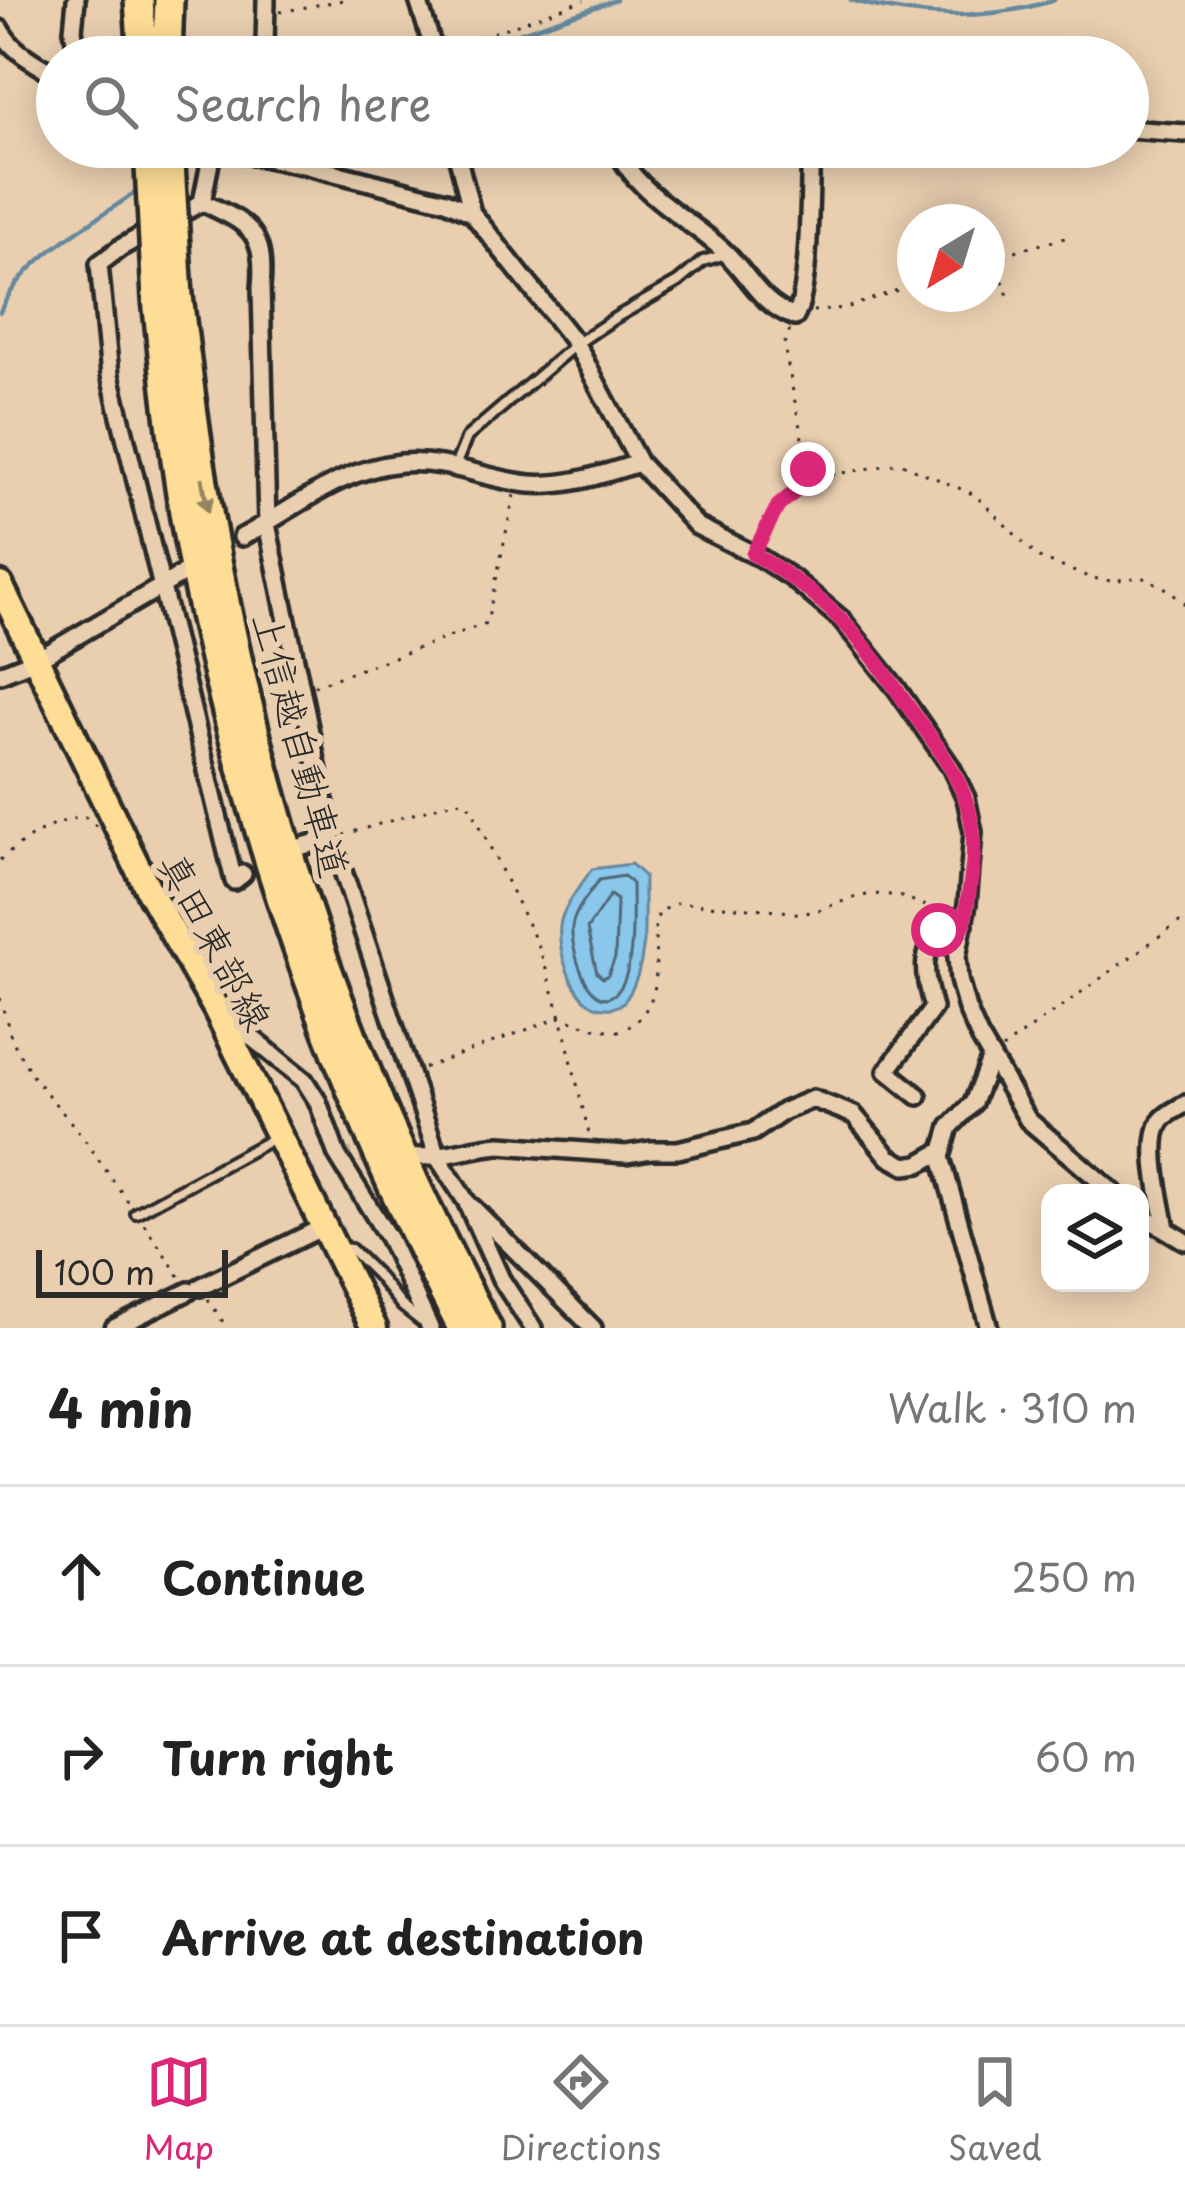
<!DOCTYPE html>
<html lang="en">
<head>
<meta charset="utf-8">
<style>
  :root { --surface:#fff; --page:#f2f2f2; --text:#222; --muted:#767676; --line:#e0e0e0; --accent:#db2777 }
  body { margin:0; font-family:"Playpen Sans","Klee One",sans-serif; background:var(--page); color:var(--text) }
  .controls { position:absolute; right:36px; bottom:36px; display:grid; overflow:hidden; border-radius:24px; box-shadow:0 6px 30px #0003 }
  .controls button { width:108px; height:108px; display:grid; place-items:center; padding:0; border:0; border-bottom:3px solid var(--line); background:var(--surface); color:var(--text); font:60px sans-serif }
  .compass { position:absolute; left:897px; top:204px; width:108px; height:108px; border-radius:50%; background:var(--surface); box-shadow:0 6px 30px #0003; rotate:218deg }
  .scale { position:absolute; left:36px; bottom:30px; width:192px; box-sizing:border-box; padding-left:12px; border:6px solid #2b2b2b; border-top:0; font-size:33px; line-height:42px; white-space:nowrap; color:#2b2b2b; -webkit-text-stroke:9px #e9cfb0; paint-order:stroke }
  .stop { position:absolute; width:36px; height:36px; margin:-27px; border:9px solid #db2777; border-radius:50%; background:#fff }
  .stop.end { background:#db2777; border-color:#fff; box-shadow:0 3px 12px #0008 }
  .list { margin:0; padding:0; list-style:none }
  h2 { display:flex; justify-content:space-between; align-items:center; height:156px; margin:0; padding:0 48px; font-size:51px }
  h2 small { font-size:39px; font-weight:400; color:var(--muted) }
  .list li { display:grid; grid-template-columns:78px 1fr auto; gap:36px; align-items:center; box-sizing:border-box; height:180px; padding:0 48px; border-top:3px solid var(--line) }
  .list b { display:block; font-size:45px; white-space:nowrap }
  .list em { font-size:39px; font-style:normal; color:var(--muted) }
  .icon { flex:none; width:66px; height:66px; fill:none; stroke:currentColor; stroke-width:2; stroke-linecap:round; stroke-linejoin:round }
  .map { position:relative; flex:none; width:1185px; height:1328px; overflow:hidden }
  .search { position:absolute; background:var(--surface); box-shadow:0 6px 30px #0003; left:36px; right:36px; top:36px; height:132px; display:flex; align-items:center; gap:30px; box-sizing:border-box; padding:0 42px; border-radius:66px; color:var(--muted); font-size:45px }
  .sheet { height:696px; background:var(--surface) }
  nav { display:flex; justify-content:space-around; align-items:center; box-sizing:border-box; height:168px; border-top:3px solid var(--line); background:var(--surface); font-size:33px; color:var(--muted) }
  nav a { display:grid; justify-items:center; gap:6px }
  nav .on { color:var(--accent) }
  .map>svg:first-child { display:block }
  .water { fill:#8bc6eb; stroke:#65889e; stroke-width:3 }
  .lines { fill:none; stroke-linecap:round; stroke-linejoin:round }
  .shore { stroke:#516978; stroke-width:3 }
  .stream { stroke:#65889e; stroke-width:4.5 }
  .street-tunnel { stroke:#c3ae95; stroke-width:15; stroke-dasharray:15 8; stroke-linecap:butt }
  .lane-casing { stroke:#2b2b2b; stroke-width:16 }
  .street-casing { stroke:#2b2b2b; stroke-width:24 }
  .primary-casing { stroke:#2b2b2b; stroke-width:33 }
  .highway-casing { stroke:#2b2b2b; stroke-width:36 }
  .path { stroke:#2b2b2b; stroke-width:3; stroke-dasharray:3 9; stroke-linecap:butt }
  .lane { stroke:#e9cfb0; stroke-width:8 }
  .street { stroke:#e9cfb0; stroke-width:15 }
  .primary { stroke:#fedd96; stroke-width:24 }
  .highway { stroke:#fedd96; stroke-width:27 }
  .highway-bridge-casing { stroke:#2b2b2b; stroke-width:36; stroke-linecap:butt }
  .highway-bridge { stroke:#fedd96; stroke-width:27 }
  .oneway { fill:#948460 }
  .route { stroke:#db2777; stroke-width:15 }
  .labels { text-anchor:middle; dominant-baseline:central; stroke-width:12; stroke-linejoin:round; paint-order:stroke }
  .street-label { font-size:39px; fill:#2b2b2b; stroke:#e9cfb0 }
</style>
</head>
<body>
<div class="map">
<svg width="1185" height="1328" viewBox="0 0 1185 1328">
  <rect width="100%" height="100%" fill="#e9cfb0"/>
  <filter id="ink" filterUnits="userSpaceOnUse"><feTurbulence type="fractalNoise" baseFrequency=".00833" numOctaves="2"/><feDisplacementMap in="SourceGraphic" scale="24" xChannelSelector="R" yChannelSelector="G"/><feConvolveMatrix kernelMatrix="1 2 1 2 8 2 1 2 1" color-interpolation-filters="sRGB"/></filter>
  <g filter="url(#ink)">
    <!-- water -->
    <path class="water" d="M631,864L644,876C643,915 650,961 628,996C623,1005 616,1009 605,1008C574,1008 557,952 560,926C562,907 581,885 592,869Z"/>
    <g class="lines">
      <!-- shore -->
      <path class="shore" d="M624,876L632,884C632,909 636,975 616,993C589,1017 570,945 572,928C573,912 590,893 599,880Z
        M610,895L617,900L615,958L608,975L603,978L597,973L587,929Z"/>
      <!-- stream -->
      <path class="stream" d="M851,0C917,19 989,21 1054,0
        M448,57L616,0
        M181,158L190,147
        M0,312C23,256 96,222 143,187"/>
      <!-- street-tunnel -->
      <path class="street-tunnel" d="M337,1155L382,1156"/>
      <!-- lane casing -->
      <g class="lane-casing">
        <path id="lane" d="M455,466L467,437L576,344L615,318L678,282L703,261L726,254
          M136,1213L272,1139
          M341,1248L351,1249L377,1275L402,1306L421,1321"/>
      </g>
      <!-- street casing -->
      <g class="street-casing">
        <path id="street" d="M76,0L73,30L78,57
          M418,0L436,57
          M0,29C12,52 36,63 57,76
          M259,57L265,45L266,0
          M1128,129L1185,133
          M211,147L307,166L446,201L472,213
          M455,147L472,213L576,344L639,463L697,526L759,557L792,578L842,620L897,689L951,767L966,798L973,832L967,904L957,957L959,980L967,1009L979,1036L1028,1120L1114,1193
          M616,147C635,194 691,219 726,253C752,279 759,303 795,317C811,291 809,183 811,147
          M202,202C250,224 266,232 261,288L267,524L332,838L438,1158L466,1201L501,1279L533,1328
          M202,202L120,248L99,264L110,375L234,881L243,874
          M202,202L213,148
          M242,537C295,509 339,469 401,463C448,459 486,480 530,484C568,487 603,474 639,463
          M0,674L38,659L184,573
          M303,846L332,838
          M225,1016L304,1080L318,1102L337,1155L389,1239L430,1328
          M918,1096L887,1071L933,1008C923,970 920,956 943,922L964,924
          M415,1157C445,1158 471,1147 500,1145L626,1154L651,1150H678L753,1132L784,1111L813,1099L854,1115L889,1157L905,1166L919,1164L942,1151
          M472,1207L593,1328
          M1140,1214L1185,1241
          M1166,1229C1162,1202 1146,1145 1161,1121C1167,1113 1177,1109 1185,1104
          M200,1287L323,1227
          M114,1328L189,1291
          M989,1328L941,1157L950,1127L973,1103L991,1057"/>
      </g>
      <!-- primary casing -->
      <g class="primary-casing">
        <path id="primary" d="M0,585L149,891L215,1007L374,1328"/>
      </g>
      <!-- highway casing -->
      <g class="highway-casing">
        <path id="highway" d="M139,0L143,57
          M167,57L169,0
          M178,296C189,386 200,477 218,566C268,832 359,1090 487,1328
          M157,299C167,392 177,485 196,577C250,838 338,1092 462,1328"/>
      </g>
      <!-- path -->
      <path class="path" d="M280,12L343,0
        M448,49L584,0
        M987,268L998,267L1001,259L1015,251L1069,237
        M999,269L1008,296
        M813,311L846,308L915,284
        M790,330L784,345L808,469L825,476L900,463L975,495L1039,558L1091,578L1111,581L1141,577L1163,586L1185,604
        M758,544L778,506L816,474
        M314,686L487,623L514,495
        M343,835L453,802L465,801L472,810L539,947L561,1017L590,1138
        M0,860C23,840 54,820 85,817L97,827
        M0,998L12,1040L33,1077L79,1132L131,1206
        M1002,1049L1185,918
        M424,1068L561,1017L597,1029L618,1031L635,1024L647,1008L654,993L656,973L655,927L659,912L678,903L780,910C809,920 829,904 857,897C883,890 910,897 933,910
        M144,1224L182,1280
        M208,1299L227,1328"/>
      <!-- lane -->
      <use href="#lane" class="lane"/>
      <!-- street -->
      <use href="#street" class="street"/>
      <!-- primary -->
      <use href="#primary" class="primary"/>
      <!-- highway -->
      <use href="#highway" class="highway"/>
      <!-- highway-bridge casing -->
      <g class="highway-bridge-casing">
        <path id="highway-bridge" d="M149,147L157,299
          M169,147L178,296"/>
      </g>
      <!-- highway-bridge -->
      <use href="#highway-bridge" class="highway-bridge"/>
    </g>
    <!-- one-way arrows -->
    <defs><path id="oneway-solid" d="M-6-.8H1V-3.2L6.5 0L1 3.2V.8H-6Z" transform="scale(3)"/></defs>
    <use class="oneway" href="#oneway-solid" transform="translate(205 495) rotate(80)"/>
  </g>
  <g class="lines" filter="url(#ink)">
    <!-- route -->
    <path class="route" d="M808,469L817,473L778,506L753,554C785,572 817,595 842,621C866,645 886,674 905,702C933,741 968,781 973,832C976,862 968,895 964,924L943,922L938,930"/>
  </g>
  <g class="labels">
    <!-- street labels -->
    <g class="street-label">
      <text transform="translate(303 744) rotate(75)">上信越自動車道</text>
      <text transform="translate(217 940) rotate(62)">真田東部線</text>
    </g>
  </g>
</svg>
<div class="controls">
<button><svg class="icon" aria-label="layers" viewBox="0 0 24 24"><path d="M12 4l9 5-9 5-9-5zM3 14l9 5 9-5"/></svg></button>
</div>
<svg class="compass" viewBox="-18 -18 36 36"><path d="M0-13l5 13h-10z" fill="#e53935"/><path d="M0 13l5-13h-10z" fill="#767676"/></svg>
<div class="scale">100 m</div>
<div class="stop" style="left:938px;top:930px"></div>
<div class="stop end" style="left:808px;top:469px"></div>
<div class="search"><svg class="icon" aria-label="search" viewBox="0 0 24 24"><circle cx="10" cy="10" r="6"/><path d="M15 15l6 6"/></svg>Search here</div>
</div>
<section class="sheet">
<h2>4 min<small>Walk · 310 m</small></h2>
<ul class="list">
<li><svg class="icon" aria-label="ahead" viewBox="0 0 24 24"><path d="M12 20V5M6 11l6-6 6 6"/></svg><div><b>Continue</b></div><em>250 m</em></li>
<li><svg class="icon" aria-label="right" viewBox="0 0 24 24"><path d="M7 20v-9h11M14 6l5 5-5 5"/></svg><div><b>Turn right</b></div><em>60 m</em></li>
<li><svg class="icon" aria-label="arrive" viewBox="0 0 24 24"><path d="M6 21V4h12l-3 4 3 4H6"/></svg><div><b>Arrive at destination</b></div></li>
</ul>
</section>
<nav>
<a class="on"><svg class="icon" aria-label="map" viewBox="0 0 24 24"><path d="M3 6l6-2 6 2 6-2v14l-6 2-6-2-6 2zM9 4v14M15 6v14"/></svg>Map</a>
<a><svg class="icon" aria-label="directions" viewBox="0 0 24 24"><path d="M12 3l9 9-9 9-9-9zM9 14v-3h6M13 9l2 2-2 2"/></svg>Directions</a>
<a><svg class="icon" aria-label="saved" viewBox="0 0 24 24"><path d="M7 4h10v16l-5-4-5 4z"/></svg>Saved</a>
</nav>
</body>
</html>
